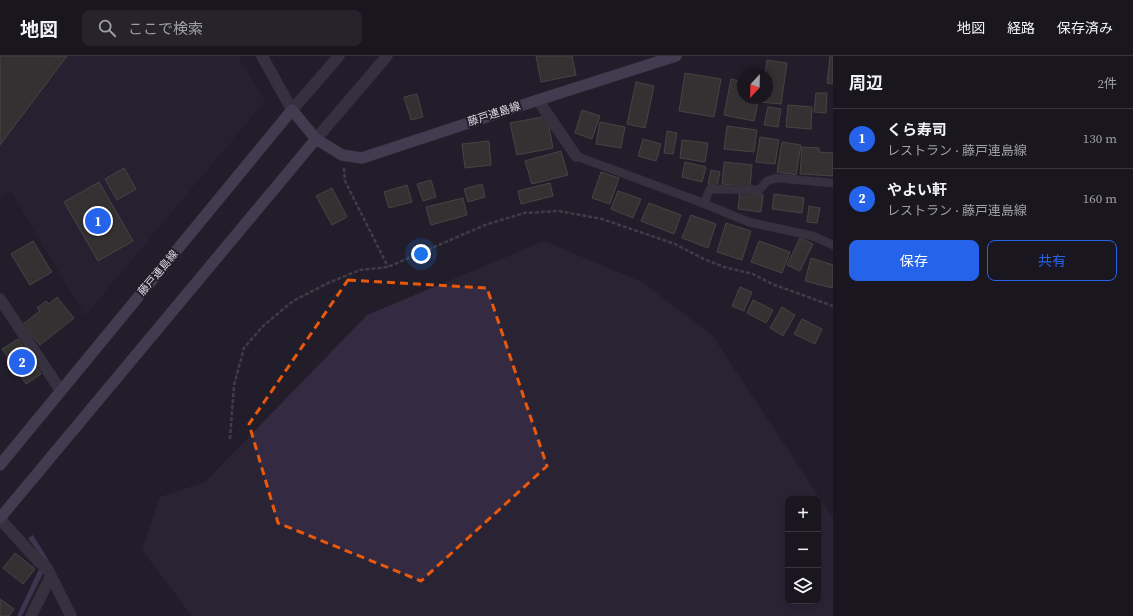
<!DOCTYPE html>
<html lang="ja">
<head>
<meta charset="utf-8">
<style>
  :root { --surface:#1a1620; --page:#27232d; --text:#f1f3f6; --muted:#9f9fa5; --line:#38353e; --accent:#2563eb }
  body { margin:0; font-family:"Source Serif 4","Noto Sans JP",serif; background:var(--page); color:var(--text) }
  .controls { position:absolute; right:12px; bottom:12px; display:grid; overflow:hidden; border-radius:8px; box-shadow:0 2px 6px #0003 }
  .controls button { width:36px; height:36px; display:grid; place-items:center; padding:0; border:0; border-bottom:1px solid var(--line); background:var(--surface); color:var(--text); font:20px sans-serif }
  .compass { position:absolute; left:737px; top:12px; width:36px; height:36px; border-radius:50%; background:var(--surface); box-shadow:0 2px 6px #0003; rotate:202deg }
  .you { position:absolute; left:421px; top:198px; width:14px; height:14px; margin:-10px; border:3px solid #fff; border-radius:50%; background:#1a73e8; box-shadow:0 0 0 6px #1a73e833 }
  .badge { display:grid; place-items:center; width:26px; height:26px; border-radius:50%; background:var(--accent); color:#fff; font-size:13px; font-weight:700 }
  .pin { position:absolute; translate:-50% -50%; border:2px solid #fff; box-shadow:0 1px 4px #0006 }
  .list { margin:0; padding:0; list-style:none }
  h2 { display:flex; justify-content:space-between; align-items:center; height:52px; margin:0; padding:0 16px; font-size:17px }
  h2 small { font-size:13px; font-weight:400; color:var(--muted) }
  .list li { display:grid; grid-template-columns:26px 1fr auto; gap:12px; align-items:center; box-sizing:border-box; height:60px; padding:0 16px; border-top:1px solid var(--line) }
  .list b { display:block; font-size:15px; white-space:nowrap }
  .list p { margin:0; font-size:13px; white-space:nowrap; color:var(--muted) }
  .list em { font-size:13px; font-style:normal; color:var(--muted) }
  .actions { display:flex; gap:8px; padding:12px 16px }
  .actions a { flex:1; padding:9px 0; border:1px solid var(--accent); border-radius:8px; text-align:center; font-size:14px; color:var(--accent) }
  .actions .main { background:var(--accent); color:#fff }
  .icon { flex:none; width:22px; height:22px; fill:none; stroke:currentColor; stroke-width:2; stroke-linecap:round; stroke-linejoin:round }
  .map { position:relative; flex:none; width:833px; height:560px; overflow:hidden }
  header { display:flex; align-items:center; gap:24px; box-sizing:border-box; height:56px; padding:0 20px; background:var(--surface); border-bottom:1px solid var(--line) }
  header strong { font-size:19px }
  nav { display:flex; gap:22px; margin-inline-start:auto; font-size:14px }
  .search { width:280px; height:36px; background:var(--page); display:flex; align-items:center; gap:10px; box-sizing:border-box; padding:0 14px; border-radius:8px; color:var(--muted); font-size:15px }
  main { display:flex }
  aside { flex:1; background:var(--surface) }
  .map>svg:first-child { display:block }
  .built { fill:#2d2538 }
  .green { fill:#342a42; fill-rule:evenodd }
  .water { fill:#65537d }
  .building { fill:#48493a; stroke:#717262 }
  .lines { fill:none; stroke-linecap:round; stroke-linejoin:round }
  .service-casing { stroke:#3e3a44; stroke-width:9 }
  .minor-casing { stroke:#3e3a44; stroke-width:12 }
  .tertiary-casing { stroke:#3e3a44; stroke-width:12 }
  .secondary-casing { stroke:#3e3a44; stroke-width:12 }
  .path { stroke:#66616d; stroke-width:2.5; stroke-dasharray:4 2; stroke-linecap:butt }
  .service { stroke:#504a59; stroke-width:8 }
  .minor { stroke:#504a59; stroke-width:11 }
  .tertiary { stroke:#504a59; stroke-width:11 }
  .secondary { stroke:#6c5f7e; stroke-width:11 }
  .marked { fill:none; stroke:#e8590c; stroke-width:3; stroke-dasharray:8 5; stroke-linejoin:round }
  .labels { text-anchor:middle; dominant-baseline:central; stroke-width:4; stroke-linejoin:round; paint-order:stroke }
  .street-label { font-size:11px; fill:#dddae3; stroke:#231d2a }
</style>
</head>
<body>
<header>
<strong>地図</strong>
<div class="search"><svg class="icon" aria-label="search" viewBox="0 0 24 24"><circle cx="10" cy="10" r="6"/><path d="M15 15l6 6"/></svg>ここで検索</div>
<nav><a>地図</a><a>経路</a><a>保存済み</a></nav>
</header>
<main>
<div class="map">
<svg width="833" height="560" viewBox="0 0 833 560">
  <rect width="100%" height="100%" fill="#231d2a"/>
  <!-- built -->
  <path class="built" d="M0,0H238L265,45L85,260L10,134L0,144Z"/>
  <!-- green -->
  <path class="green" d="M544,185L642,226L712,279L833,462V560H192L142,494L160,441L205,426L367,259ZM788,443H818V545H788Z"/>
  <!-- water -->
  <path class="water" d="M33,479L49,505L22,560H17L39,513L42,502L28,482Z"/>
  <!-- building -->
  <path class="building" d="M0,0H67L0,89Z
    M536,0H572L576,19L541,26Z
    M830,0H833V28L827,27Z
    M767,4L787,7L781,48L761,46L762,42H767V18H765Z
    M685,17L721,23L714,61L679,55Z
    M731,23L743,26V42H759L754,65L724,59Z
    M636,26L654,30L645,72L627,68Z
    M816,37H827L826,57L814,56Z
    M417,38L423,61L411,64L404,41Z
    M788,49L812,51L811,73L786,71Z
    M768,51L781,53L778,71L764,69Z
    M582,54L600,60L592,83L575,77Z
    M547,60L553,92L517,99L510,67Z
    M600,66L625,71L621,92L596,88Z
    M727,70L757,74L754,96L724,93Z
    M667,75L677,77L673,98L664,97Z
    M760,81L779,84L775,108L756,106Z
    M643,83L661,88L656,105L638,100Z
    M682,84L708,87L705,106L680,102Z
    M489,85L491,109L465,112L462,88Z
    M782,86L801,89L796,119L777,116Z
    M802,91L819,92V96L833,97V120L800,118Z
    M561,95L568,119L532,128L525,105Z
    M685,106L706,111L702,126L682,121Z
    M724,106L752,109L750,131L722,128Z
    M124,112L136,133L117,144L105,123Z
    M711,114L720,116L717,130L708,128Z
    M601,116L619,122L610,148L592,142Z
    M431,124L436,141L423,145L417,128Z
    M99,126L133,185L98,205L64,146Z
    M550,127L553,140L521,148L518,135Z
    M482,128L485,141L468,146L464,133Z
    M407,129L412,146L389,152L384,136Z
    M332,132L347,161L332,169L316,140Z
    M618,135L641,143L633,162L611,153Z
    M740,136L763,139L761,156L738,153Z
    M774,138L804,142L802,157L772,153Z
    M463,142L467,159L431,169L426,151Z
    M649,147L681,159L674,178L641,165Z
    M809,150L820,152L817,167L807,166Z
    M691,159L716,168L708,192L682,182Z
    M726,167L751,175L742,204L717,196Z
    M800,182L813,188L800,215L787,209Z
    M33,185L52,216L30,229L11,198Z
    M759,185L790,196L782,217L751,206Z
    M811,202L833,209V228L832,232L805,225Z
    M740,231L752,236L744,255L732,250Z
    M57,241L74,262L40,289L23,268L40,255L37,252L46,245L49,248Z
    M753,244L773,254L766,267L747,257Z
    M782,251L795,259L783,280L770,272Z
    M802,263L822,273L815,288L794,278Z
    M18,283L41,318L26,328L2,293Z
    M15,497L35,513L23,528L3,512Z
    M0,543L14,553L9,560H0Z"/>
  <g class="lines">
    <!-- service casing -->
    <g class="service-casing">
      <path id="service" d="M576,100L695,144L749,166L813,180L833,189
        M704,148L710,133L759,134L767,125L776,122L833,127"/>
    </g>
    <!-- minor casing -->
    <g class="minor-casing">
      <path id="minor" d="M262,0L292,54
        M538,44L576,100
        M0,243L61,335
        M0,463L39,506L47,512L71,560
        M31,560L51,520"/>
    </g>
    <!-- tertiary casing -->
    <g class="tertiary-casing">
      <path id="tertiary" d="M292,54L339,0
        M316,83L387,0"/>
    </g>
    <!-- secondary casing -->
    <g class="secondary-casing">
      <path id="secondary" d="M0,409L292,54L316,83L342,99L362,102L538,44L676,0
        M0,462L316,83"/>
    </g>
    <!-- path -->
    <path class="path" d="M344,112L345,125L388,211
      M230,383L234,329L244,292L263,270L293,245L328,227L360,214L388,211L485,169L524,157L559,155L602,163L675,188L704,203L724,211L753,218L772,228L833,250"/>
    <!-- service -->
    <use href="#service" class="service"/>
    <!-- minor -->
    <use href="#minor" class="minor"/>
    <!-- tertiary -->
    <use href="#tertiary" class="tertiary"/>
    <!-- secondary -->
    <use href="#secondary" class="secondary"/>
  </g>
  <!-- marked area -->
  <path d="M0 0H833V560H0ZM348,224L487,232L547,410L421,525L278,467L249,368Z" fill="#231d2a" fill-opacity=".55" fill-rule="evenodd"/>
  <path class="marked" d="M348,224L487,232L547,410L421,525L278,467L249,368Z"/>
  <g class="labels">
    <!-- street labels -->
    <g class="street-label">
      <text transform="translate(494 58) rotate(-18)">藤戸連島線</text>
      <text transform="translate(158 217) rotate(-50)">藤戸連島線</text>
    </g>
  </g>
</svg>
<div class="controls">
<button>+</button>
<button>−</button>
<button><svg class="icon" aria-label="layers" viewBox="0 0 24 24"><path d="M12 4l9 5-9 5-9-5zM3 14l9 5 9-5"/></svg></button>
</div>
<svg class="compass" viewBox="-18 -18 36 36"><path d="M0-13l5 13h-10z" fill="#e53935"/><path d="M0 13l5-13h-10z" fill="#9f9fa5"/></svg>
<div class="you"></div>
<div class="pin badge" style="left:98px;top:165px">1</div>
<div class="pin badge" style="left:22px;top:306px">2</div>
</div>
<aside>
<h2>周辺<small>2件</small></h2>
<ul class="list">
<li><span class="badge">1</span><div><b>くら寿司</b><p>レストラン · 藤戸連島線</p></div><em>130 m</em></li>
<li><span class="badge">2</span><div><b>やよい軒</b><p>レストラン · 藤戸連島線</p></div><em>160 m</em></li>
</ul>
<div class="actions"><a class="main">保存</a><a>共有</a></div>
</aside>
</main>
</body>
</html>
